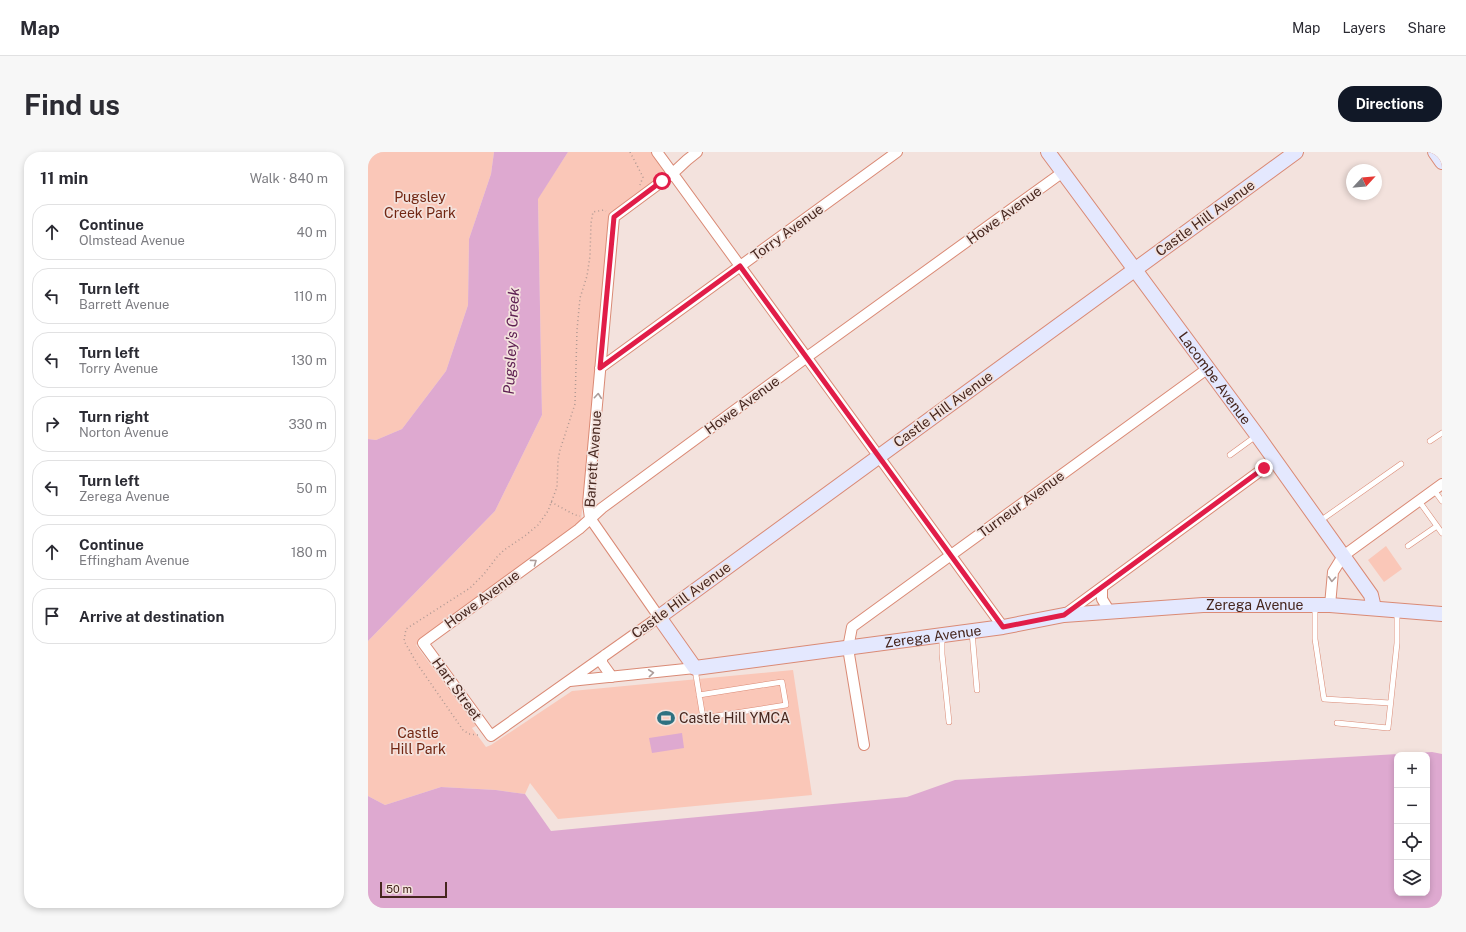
<!DOCTYPE html>
<html lang="en">
<head>
<meta charset="utf-8">
<style>
  :root { --surface:#fff; --page:#f7f7f7; --text:#2b2b33; --muted:#7c7c81; --line:#e1e1e2; --accent:#111827 }
  body { margin:0; font-family:"Public Sans",sans-serif; background:var(--page); color:var(--text) }
  .controls { position:absolute; right:12px; bottom:12px; display:grid; overflow:hidden; border-radius:8px; box-shadow:0 2px 6px #0003 }
  .controls button { width:36px; height:36px; display:grid; place-items:center; padding:0; border:0; border-bottom:1px solid var(--line); background:var(--surface); color:var(--text); font:20px sans-serif }
  .compass { position:absolute; left:978px; top:12px; width:36px; height:36px; border-radius:50%; background:var(--surface); box-shadow:0 2px 6px #0003; rotate:64deg }
  .scale { position:absolute; left:12px; bottom:10px; width:67px; box-sizing:border-box; padding-left:4px; border:2px solid #46261e; border-top:0; font-size:11px; line-height:14px; white-space:nowrap; color:#46261e; -webkit-text-stroke:3px #f3e2dd; paint-order:stroke }
  .stop { position:absolute; width:12px; height:12px; margin:-9px; border:3px solid #e11d48; border-radius:50%; background:#fff }
  .stop.end { background:#e11d48; border-color:#fff; box-shadow:0 1px 4px #0008 }
  .list { margin:0; padding:0; list-style:none }
  h2 { display:flex; justify-content:space-between; align-items:center; height:52px; margin:0; padding:0 16px; font-size:17px }
  h2 small { font-size:13px; font-weight:400; color:var(--muted) }
  .list li { display:grid; grid-template-columns:26px 1fr auto; gap:12px; align-items:center; box-sizing:border-box; height:56px; margin:0 8px 8px; padding:0 8px; border:1px solid var(--line); border-radius:16px }
  .list b { display:block; font-size:15px; white-space:nowrap }
  .list p { margin:0; font-size:13px; white-space:nowrap; color:var(--muted) }
  .list em { font-size:13px; font-style:normal; color:var(--muted) }
  .icon { flex:none; width:22px; height:22px; fill:none; stroke:currentColor; stroke-width:2; stroke-linecap:round; stroke-linejoin:round }
  .map { position:relative; flex:none; width:1074px; height:756px; overflow:hidden; border-radius:16px }
  header { display:flex; align-items:center; gap:24px; box-sizing:border-box; height:56px; padding:0 20px; background:var(--surface); border-bottom:1px solid var(--line) }
  header strong { font-size:19px }
  nav { display:flex; gap:22px; margin-inline-start:auto; font-size:14px }
  .intro { display:flex; align-items:center; justify-content:space-between; box-sizing:border-box; height:96px; padding:0 24px }
  h1 { margin:0; font-size:28px }
  .button { padding:10px 18px; border-radius:16px; background:var(--accent); color:#fff; font-size:14px; font-weight:700 }
  main { display:flex; gap:24px; padding:0 24px }
  aside { flex:1; background:var(--surface); border-radius:16px; box-shadow:0 2px 6px #0003 }
  .map>svg:first-child { display:block }
  .green { fill:#fac7b8 }
  .water { fill:#dea9d0; fill-rule:evenodd }
  .lines { fill:none; stroke-linecap:round; stroke-linejoin:round }
  .lane-casing { stroke:#da8a75; stroke-width:6 }
  .street-casing { stroke:#da8a75; stroke-width:12 }
  .secondary-casing { stroke:#da8a75; stroke-width:16 }
  .path { stroke:#b09993; stroke-width:1.5; stroke-dasharray:1 3; stroke-linecap:butt }
  .lane { stroke:#fff; stroke-width:5 }
  .street { stroke:#fff; stroke-width:10 }
  .secondary { stroke:#e4e8fe; stroke-width:14 }
  .oneway { stroke:#ac9d9a }
  .route { stroke:#e11d48; stroke-width:5 }
  .labels { text-anchor:middle; dominant-baseline:central; stroke-width:3.5; stroke-linejoin:round; paint-order:stroke }
  .park-label { font-size:14px; fill:#712612; stroke:#f3e2dd }
  .street-label { font-size:14px; fill:#46261e; stroke:#f3e2dd }
  .poi-label { font-size:14px; fill:#46261e; stroke:#f3e2dd; text-anchor:start }
  .water-label { font-size:15px; font-style:italic; fill:#5f2153; stroke:#f3e2dd }
</style>
</head>
<body>
<header>
<strong>Map</strong>
<nav><a>Map</a><a>Layers</a><a>Share</a></nav>
</header>
<div class="intro"><h1>Find us</h1><a class="button">Directions</a></div>
<main>
<aside>
<h2>11 min<small>Walk · 840 m</small></h2>
<ul class="list">
<li><svg class="icon" aria-label="ahead" viewBox="0 0 24 24"><path d="M12 20V5M6 11l6-6 6 6"/></svg><div><b>Continue</b><p>Olmstead Avenue</p></div><em>40 m</em></li>
<li><svg class="icon" aria-label="left" viewBox="0 0 24 24"><path d="M17 20v-9H6M10 6l-5 5 5 5"/></svg><div><b>Turn left</b><p>Barrett Avenue</p></div><em>110 m</em></li>
<li><svg class="icon" aria-label="left" viewBox="0 0 24 24"><path d="M17 20v-9H6M10 6l-5 5 5 5"/></svg><div><b>Turn left</b><p>Torry Avenue</p></div><em>130 m</em></li>
<li><svg class="icon" aria-label="right" viewBox="0 0 24 24"><path d="M7 20v-9h11M14 6l5 5-5 5"/></svg><div><b>Turn right</b><p>Norton Avenue</p></div><em>330 m</em></li>
<li><svg class="icon" aria-label="left" viewBox="0 0 24 24"><path d="M17 20v-9H6M10 6l-5 5 5 5"/></svg><div><b>Turn left</b><p>Zerega Avenue</p></div><em>50 m</em></li>
<li><svg class="icon" aria-label="ahead" viewBox="0 0 24 24"><path d="M12 20V5M6 11l6-6 6 6"/></svg><div><b>Continue</b><p>Effingham Avenue</p></div><em>180 m</em></li>
<li><svg class="icon" aria-label="arrive" viewBox="0 0 24 24"><path d="M6 21V4h12l-3 4 3 4H6"/></svg><div><b>Arrive at destination</b></div></li>
</ul>
</aside>
<div class="map">
<svg width="1074" height="756" viewBox="0 0 1074 756">
  <rect width="100%" height="100%" fill="#f3e2dd"/>
  <!-- green -->
  <path class="green" d="M0,0H126L123,22L101,87L100,153L78,219L34,277L8,288L0,287Z
    M200,0H285L299,19L242,62L213,369L80,467L48,493L108,574L104,576L118,595L123,593L204,539L425,518L444,643L190,667L162,631L157,642L128,638L73,635L17,653L0,644V489L127,359L174,263L170,46Z
    M1018,394L1034,417L1016,430L1000,408Z"/>
  <!-- water -->
  <path class="water" d="M126,0H200L170,47L174,263L127,359L0,489V287L8,288L34,277L78,219L100,153L101,87L123,22Z
    M314,581L316,596L284,601L281,586Z
    M1064,600L1074,602V756H0V644L17,653L73,635L128,638L157,642L183,679L539,645L587,628ZM1029,603H1059V741H1029Z"/>
  <g class="lines">
    <!-- lane casing -->
    <g class="lane-casing">
      <path id="lane" d="M1062,289L1074,281
        M862,303L888,284
        M1066,338L1074,349
        M1051,349L1074,381
        M952,369L1033,312
        M1040,394L1069,374
        M947,454V487L956,547L1022,551
        M604,480L609,538
        M574,484V502L581,570
        M327,517L335,566L418,553L414,530L331,543
        M969,571L1020,576L1029,491V460"/>
    </g>
    <!-- street casing -->
    <g class="street-casing">
      <path id="street" d="M289,0L635,475
        M329,0L319,8L304,22L246,65L220,352L222,366L291,465L123,584L55,491L211,377L234,356L439,205L695,20
        M232,216L529,0
        M734,436V447L742,460
        M962,453L965,420L975,404L1074,332
        M696,463L907,308
        M237,503L234,506V511L244,525
        M202,529L327,516
        M496,593L480,496L484,475L839,217"/>
    </g>
    <!-- secondary casing -->
    <g class="secondary-casing">
      <g id="secondary">
        <path id="s1" d="M680,0L889,283L1003,443L1006,456"/>
        <path id="s2" d="M928,0L291,465L327,516L635,475L696,463L835,453H962L1074,462"/>
        <path d="M1067,0L1074,10"/>
      </g>
    </g>
    <!-- path -->
    <path class="path" d="M262,0L275,25L272,33
      M183,350L207,363L212,364
      M110,583L101,582L95,578L50,513L36,489L38,477L102,436L116,422L129,405L136,398L158,383L170,373L180,359L189,335L190,308L192,298L207,252L209,178L212,146L219,124L222,104L223,71L225,60L236,58L238,59"/>
    <!-- lane -->
    <use href="#lane" class="lane"/>
    <!-- street -->
    <use href="#street" class="street"/>
    <!-- secondary -->
    <use href="#secondary" class="secondary"/>
  </g>
  <!-- one-way arrows -->
  <defs><path id="oneway-chevron" d="M-2-3.5L2.5 0L-2 3.5" fill="none" stroke-width="1.6" stroke-linecap="round" stroke-linejoin="round"/></defs>
  <g class="oneway">
    <use href="#oneway-chevron" transform="translate(230 244) rotate(-85)"/>
    <use href="#oneway-chevron" transform="translate(166 410) rotate(-36)"/>
    <use href="#oneway-chevron" transform="translate(964 427) rotate(94)"/>
    <use href="#oneway-chevron" transform="translate(283 521) rotate(-6)"/>
  </g>
  <g class="lines">
    <!-- route -->
    <path class="route" d="M294,29L246,65L232,216L372,114L635,475L696,463L896,316"/>
  </g>
  <!-- icons -->
  <defs>
    <g id="stadium-bare" transform="scale(1.38)"><path d="M0-5a6.5 5 0 1 0 0 10a6.5 5 0 1 0 0-10ZM-3.5-1.8h7v3.6h-7Z" fill="#2d7181" stroke="#f3e2dd" stroke-width="2.5" paint-order="stroke"/></g>
  </defs>
  <g fill-rule="evenodd">
    <use href="#stadium-bare" x="298" y="566"/>
  </g>
  <g class="labels">
    <!-- park labels -->
    <g class="park-label">
      <text x="52" y="45">Pugsley<tspan x="52" dy="16">Creek Park</tspan></text>
      <text x="50" y="581">Castle<tspan x="50" dy="16">Hill Park</tspan></text>
    </g>
    <!-- street labels -->
    <g class="street-label">
      <text transform="translate(636 63) rotate(-36)">Howe Avenue</text>
      <text transform="translate(837 66) rotate(-36)">Castle Hill Avenue</text>
      <text transform="translate(419 80) rotate(-36)">Torry Avenue</text>
      <text stroke="none"><textPath href="#s1" startOffset="281">Lacombe Avenue</textPath></text>
      <text transform="translate(374 253) rotate(-36)">Howe Avenue</text>
      <text transform="translate(575 257) rotate(-36)">Castle Hill Avenue</text>
      <text transform="translate(225 307) rotate(-86)">Barrett Avenue</text>
      <text transform="translate(653 352) rotate(-36)">Turneur Avenue</text>
      <text transform="translate(114 447) rotate(-36)">Howe Avenue</text>
      <text transform="translate(313 448) rotate(-36)">Castle Hill Avenue</text>
      <text stroke="none"><textPath href="#s2" startOffset="1415">Zerega Avenue</textPath></text>
      <text stroke="none"><textPath href="#s2" startOffset="1091">Zerega Avenue</textPath></text>
      <text transform="translate(89 537) rotate(54)">Hart Street</text>
    </g>
    <!-- poi labels -->
    <g class="poi-label">
      <text x="311" y="566">Castle Hill YMCA</text>
    </g>
    <!-- water labels -->
    <g class="water-label">
      <text transform="translate(143 189) rotate(-87)">Pugsley's Creek</text>
    </g>
  </g>
</svg>
<div class="controls">
<button>+</button>
<button>−</button>
<button><svg class="icon" aria-label="locate" viewBox="0 0 24 24"><circle cx="12" cy="12" r="6"/><path d="M12 2v4M12 18v4M2 12h4M18 12h4"/></svg></button>
<button><svg class="icon" aria-label="layers" viewBox="0 0 24 24"><path d="M12 4l9 5-9 5-9-5zM3 14l9 5 9-5"/></svg></button>
</div>
<svg class="compass" viewBox="-18 -18 36 36"><path d="M0-13l5 13h-10z" fill="#e53935"/><path d="M0 13l5-13h-10z" fill="#7c7c81"/></svg>
<div class="scale">50 m</div>
<div class="stop" style="left:294px;top:29px"></div>
<div class="stop end" style="left:896px;top:316px"></div>
</div>
</main>
</body>
</html>
